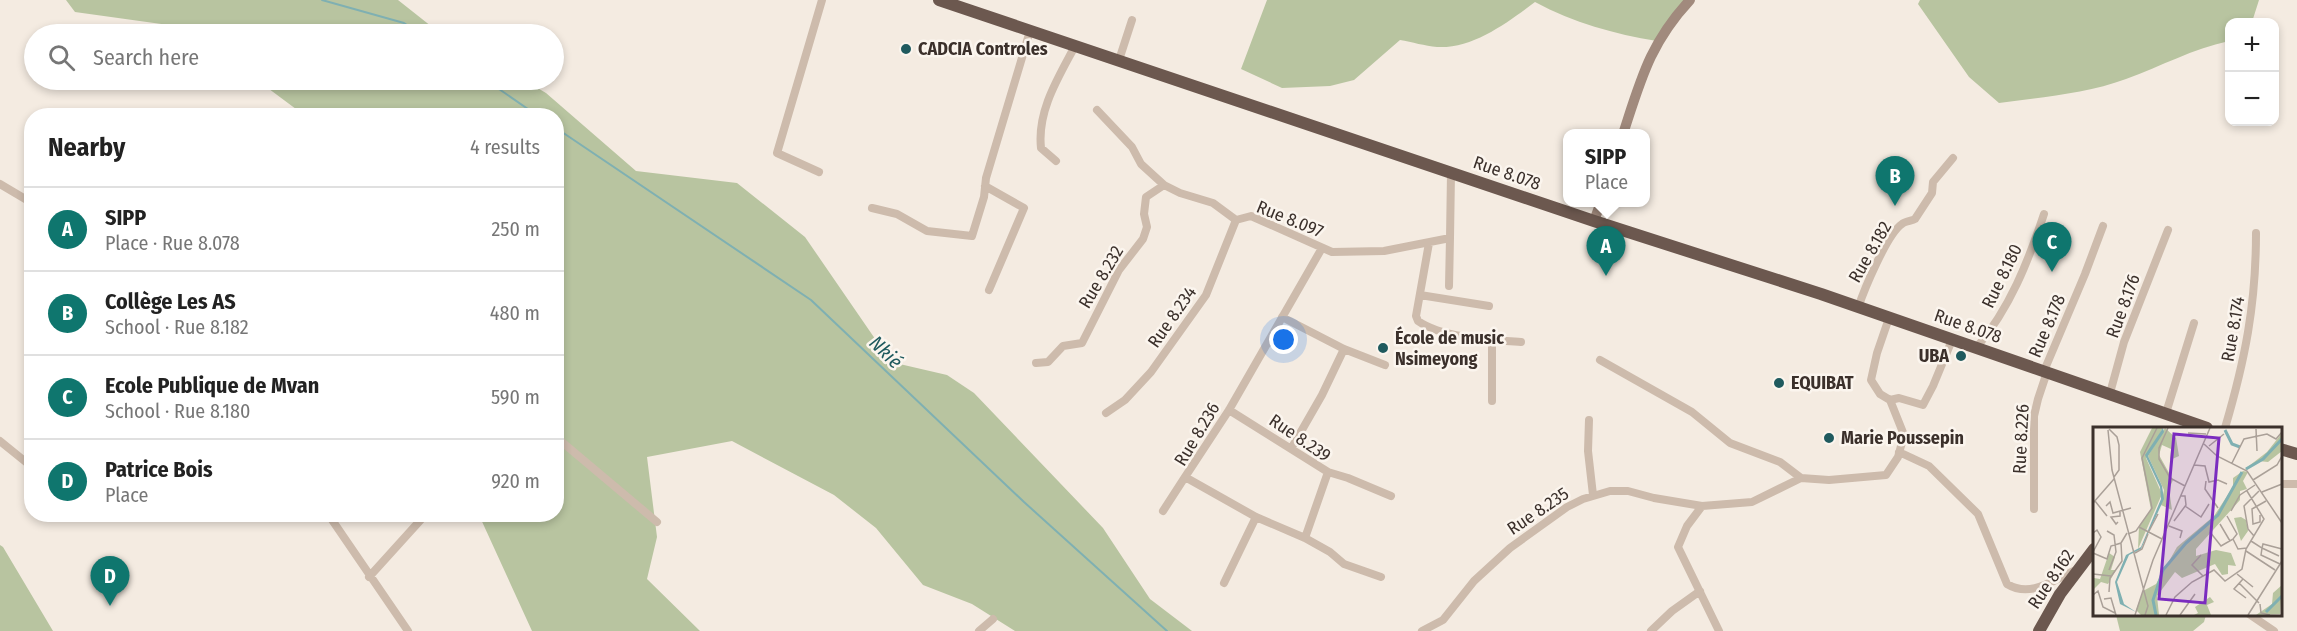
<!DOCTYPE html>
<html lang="en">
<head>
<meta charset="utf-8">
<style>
  :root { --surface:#fff; --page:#f2f2f2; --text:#222; --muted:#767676; --line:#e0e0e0; --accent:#0f766e }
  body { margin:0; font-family:"Fira Sans Condensed",sans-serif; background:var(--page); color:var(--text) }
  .controls { position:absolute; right:18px; top:18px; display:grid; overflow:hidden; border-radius:12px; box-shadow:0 3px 9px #0003 }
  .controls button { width:54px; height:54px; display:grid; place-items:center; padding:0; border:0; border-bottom:2px solid var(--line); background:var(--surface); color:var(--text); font:30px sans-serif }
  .you { position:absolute; left:1284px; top:340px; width:21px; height:21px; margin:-15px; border:4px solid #fff; border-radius:50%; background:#1a73e8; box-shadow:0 0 0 9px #1a73e833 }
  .badge { display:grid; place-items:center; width:39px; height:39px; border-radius:50%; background:var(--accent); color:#fff; font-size:20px; font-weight:700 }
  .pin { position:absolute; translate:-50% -50px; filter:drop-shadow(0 2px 3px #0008) }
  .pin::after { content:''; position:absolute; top:32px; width:21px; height:18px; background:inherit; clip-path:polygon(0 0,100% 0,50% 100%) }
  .popup { position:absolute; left:1563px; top:129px; width:87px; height:78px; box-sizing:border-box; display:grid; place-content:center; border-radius:12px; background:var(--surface); filter:drop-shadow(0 2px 4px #0005); font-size:20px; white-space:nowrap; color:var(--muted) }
  .popup b { font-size:22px; color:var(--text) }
  .popup::after { content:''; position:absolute; left:50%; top:100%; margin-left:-12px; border:12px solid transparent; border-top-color:var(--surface) }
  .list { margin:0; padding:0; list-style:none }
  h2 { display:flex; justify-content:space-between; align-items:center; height:78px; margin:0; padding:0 24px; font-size:26px }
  h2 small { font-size:20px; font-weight:400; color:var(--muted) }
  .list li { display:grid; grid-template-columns:39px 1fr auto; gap:18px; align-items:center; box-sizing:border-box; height:84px; padding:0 24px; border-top:2px solid var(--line) }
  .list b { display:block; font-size:22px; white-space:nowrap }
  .list p { margin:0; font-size:20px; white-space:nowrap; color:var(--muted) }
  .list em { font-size:20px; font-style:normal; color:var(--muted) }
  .icon { flex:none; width:33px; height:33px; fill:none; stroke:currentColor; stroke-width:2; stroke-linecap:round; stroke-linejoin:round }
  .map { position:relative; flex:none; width:2297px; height:631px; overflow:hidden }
  .search { position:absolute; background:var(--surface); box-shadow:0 3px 9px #0003; left:24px; top:24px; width:540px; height:66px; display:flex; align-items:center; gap:15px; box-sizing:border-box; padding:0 21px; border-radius:33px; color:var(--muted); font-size:22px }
  .panel { position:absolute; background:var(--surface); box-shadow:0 3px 9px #0003; left:24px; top:108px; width:540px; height:414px; border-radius:24px }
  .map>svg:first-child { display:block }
  .green { fill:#b8c4a0 }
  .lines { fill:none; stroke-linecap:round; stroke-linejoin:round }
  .stream { stroke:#7fb0b2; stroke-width:2 }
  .minor { stroke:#cdbbac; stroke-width:8 }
  .secondary { stroke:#a18a7d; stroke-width:10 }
  .trunk { stroke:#6c584f; stroke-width:12 }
  .poi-dot { fill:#1f5a5e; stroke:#fbf5ee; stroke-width:2 }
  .labels { text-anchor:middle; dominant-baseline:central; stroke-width:5; stroke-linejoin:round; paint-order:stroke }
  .poi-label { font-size:18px; font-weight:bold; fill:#3b302b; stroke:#fbf5ee; text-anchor:start }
  .street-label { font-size:18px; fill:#3b302b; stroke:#fbf5ee }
  .water-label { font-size:20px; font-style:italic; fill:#1f5a5e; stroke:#fbf5ee }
  .inset-river { fill:none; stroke:#7fb0b2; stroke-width:3 }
  .inset-road { fill:none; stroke:#aaa098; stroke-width:1.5 }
  .view { fill:#7b2cbf; fill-opacity:0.15; stroke:#7b2cbf; stroke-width:3 }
  .inset-edge { fill:none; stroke:#3b302b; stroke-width:3 }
</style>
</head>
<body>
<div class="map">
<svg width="2297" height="631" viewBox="0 0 2297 631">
  <rect width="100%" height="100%" fill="#f4ebe1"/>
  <!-- green -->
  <path class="green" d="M66,0H398L441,34H199L190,28L75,12Z
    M1267,0H1690L1657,41C1614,34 1574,23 1535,2C1508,22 1473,49 1437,47C1425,46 1412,42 1400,40L1354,80L1330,86L1282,88L1241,69Z
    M1920,0H2259L2252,22H2230L2229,41C2192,49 2162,66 2126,79C2086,94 2041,97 1999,103L1969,77L1918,4Z
    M257,80H524L546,93L636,171L737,183L805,237L891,362L947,375L974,393L1103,528L1150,599L1192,631H1015L972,604L923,585L876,528L834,495L732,441L647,457L657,537L647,579L700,631H532L479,515L556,514V116L304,115Z
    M0,545L3,547L53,631H0Z
    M2206,615L2204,622L2193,631H2120L2116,615Z"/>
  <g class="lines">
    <!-- stream -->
    <path class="stream" d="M322,0L404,23L420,34
      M486,80L538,116
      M556,128L811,300L1024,502L1167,631"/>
    <!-- minor -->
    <path class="minor" d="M1119,60L1132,20
      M1097,110L1132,147L1141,164L1164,185L1180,193L1213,203L1236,220L1251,216L1332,252L1384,251L1450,238L1451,173
      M1056,161L1041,148C1037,111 1058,78 1075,46
      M819,172L777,153L822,0
      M0,184L32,203
      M985,186L1024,208L989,290
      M872,208L897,214L927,231L972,236L984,197L986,178L1030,31
      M1429,243L1416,316L1418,321C1442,338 1491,340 1521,342
      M1322,248L1229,410L1185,477L1256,517L1305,538L1330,552L1344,564L1381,577
      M1449,286L1450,238
      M1420,295L1489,306
      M1858,308C1864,290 1887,234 1902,224C1905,221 1912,221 1915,219L1932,193L1933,182L1953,158
      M1282,317L1344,349L1385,365
      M1492,340V401
      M1977,347C2010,308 2028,262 2044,214
      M1600,360L1692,412L1730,443L1780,462L1801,478
      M1036,363L1048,362L1063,346L1082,343L1119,270L1143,239L1147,227L1144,214L1146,197L1164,185
      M2044,371L2085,274L2103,226
      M2110,393L2124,342L2168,230
      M1890,400L1899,398L1923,405L1933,386L1952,340
      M1229,410L1328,472L1305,538
      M1106,413L1125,400L1151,372L1206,295L1236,220
      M2166,413L2194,323
      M1589,420L1588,451L1593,495
      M2225,428C2245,360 2256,305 2256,233
      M556,437L657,522
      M0,441L32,467
      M1291,449L1322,395L1344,349
      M1899,452L1929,466L1978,514L2007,584C2030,598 2052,581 2074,571
      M1328,472L1348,478L1391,496
      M2280,484H2297
      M2034,509V416L2038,399L2047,372
      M1163,511L1185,477
      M328,514L408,631
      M369,577L426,514
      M1224,583L1256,517
      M2249,614L2274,631
      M979,631L993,619
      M1422,631L1443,620L1474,581L1510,548L1567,507L1583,499L1610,491H1628L1654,498L1702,506
      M1651,631L1672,611L1700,591
      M1719,631L1678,547L1687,526L1702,506L1752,502L1801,478L1829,480L1886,475L1898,457L1904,435L1890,400L1880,394L1871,380L1877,353L1889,318"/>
    <!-- secondary -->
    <path class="secondary" d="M1623,134C1641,79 1650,43 1690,0
      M1594,221L1601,202"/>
    <!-- trunk -->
    <path class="trunk" d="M939,0L1594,221L1821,294L2207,428
      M2280,449L2297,454
      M2039,631L2060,594L2094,549"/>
  </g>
  <!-- markers -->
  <g class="poi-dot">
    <circle cx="906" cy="49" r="6"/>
    <circle cx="1383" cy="348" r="6"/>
    <circle cx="1961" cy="356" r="6"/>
    <circle cx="1779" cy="383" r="6"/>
    <circle cx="1829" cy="438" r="6"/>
  </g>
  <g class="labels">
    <!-- poi labels -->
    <g class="poi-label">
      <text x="918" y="49">CADCIA Controles</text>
      <text x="1395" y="338">École de music<tspan x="1395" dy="21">Nsimeyong</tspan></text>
      <text x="1949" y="356" text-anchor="end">UBA</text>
      <text x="1791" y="383">EQUIBAT</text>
      <text x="1841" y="438">Marie Poussepin</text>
    </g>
    <!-- street labels -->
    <g class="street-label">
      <text transform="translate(1507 173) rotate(19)">Rue 8.078</text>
      <text transform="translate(1290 219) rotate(22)">Rue 8.097</text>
      <text transform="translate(1870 252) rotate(-60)">Rue 8.182</text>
      <text transform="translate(2002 276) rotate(-64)">Rue 8.180</text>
      <text transform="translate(1101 277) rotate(-59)">Rue 8.232</text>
      <text transform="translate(2123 306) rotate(-70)">Rue 8.176</text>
      <text transform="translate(1172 317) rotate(-55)">Rue 8.234</text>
      <text transform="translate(1968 326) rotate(19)">Rue 8.078</text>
      <text transform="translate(2047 326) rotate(-67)">Rue 8.178</text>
      <text transform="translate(2233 329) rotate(-80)">Rue 8.174</text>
      <text transform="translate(1197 434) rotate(-59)">Rue 8.236</text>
      <text transform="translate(1300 438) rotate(34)">Rue 8.239</text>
      <text transform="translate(2021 439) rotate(-87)">Rue 8.226</text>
      <text transform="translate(1538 511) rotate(-34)">Rue 8.235</text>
      <text transform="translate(2051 579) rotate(-56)">Rue 8.162</text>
    </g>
    <!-- water labels -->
    <g class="water-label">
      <text transform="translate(886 352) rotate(44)">Nkié</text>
    </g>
  </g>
  <!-- overview -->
  <g transform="translate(2093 427)">
    <rect width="189" height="189" fill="#f4ebe1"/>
    <path d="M59,1H70L53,31L69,67L45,122L46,99L58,83L47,25ZM72,1L83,11L86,29L77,33L78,22L69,18L66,28L80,53L76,62L79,83L68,78L71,63L55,29ZM189,6V24L175,35L165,34L153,43L152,42L174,25ZM150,44L155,45L150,54L154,62L147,64V73L103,122V129L123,123L138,126L143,139L135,138V147L129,148L122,137L89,151L82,145L64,169L66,188H48L43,183L50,164L63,157L84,120L121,89L140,60V51ZM148,90L153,93L155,104L148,114L141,91ZM16,126L22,130L18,143H23L15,157L8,155L0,163L1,151L7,152ZM189,158L187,187L163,188L179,177L180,166ZM117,170L121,175L114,178L118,188H101L105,186L102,180Z" fill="#b8c4a0"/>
    <path d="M70,1L71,5L55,29L69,59L71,72L48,122L36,128L24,155L31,177L43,185L27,177L22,155L33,128L48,120L68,72L67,60L52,28Z" fill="#7fb0b2"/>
    <path class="inset-river" d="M132,3L139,17L147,20M153,42L170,32L189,12M173,185L189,169M63,188L60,173L70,143L93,116L125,88L149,45"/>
    <path class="inset-road" d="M75,1L66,21V32L77,51L92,59M16,2L24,10L26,18V43L21,50M163,2L164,24M15,3L19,43L55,179L52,188M95,6L113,7M111,17L124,29L154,44L189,96M116,19L131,7M139,36L151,12L174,7L183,12L189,5M101,38L112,39L116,55L125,53L134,57M160,53L184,38L189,29M113,54L112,62L125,81M169,65L189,57M2,74L14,89M0,76L21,52M13,79L17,75L20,86L38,81M92,79L108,90L116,77M138,84L147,68L162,58M167,88V95L160,97L159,82L173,74M134,89L144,107L140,112M81,94L93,78L92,69H88M25,95L23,97L18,90L27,89V85M127,97L137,114M76,99L89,104L87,111M46,100L69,112M14,104L21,108L23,125L16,143M117,105L128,119L140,112L145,122L154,121M0,106L4,103L8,110L0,125M55,106L65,87M35,107L43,104L59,81L49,31L64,1M161,109L155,102L151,79L166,64M158,114L169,121L168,128L187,137M153,124L182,143M0,126L14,132L18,119L28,116L34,106M42,126L49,122L55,107M108,128L99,138L110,149M186,129L169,121L170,117L189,122M0,147L18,149M144,147L160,160M150,152L141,162L153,171M146,156L166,176M16,165L17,151L29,134L28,116M0,168L5,164L10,180L22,186M11,172L18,171L23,188M167,177L168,186L177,188M42,188L60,133L117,1M73,188L82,170L99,155L121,143L132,154L149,142L153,122L171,92L154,64M87,188L102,167M155,188L189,134"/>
    <path class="view" d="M81,7L126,11L112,176L66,172Z"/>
    <rect width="189" height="189" class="inset-edge"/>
  </g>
</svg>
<div class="controls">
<button>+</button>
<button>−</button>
</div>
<div class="you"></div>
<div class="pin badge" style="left:1606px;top:276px">A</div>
<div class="popup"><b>SIPP</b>Place</div>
<div class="pin badge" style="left:1895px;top:206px">B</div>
<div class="pin badge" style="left:2052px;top:272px">C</div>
<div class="pin badge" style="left:110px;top:606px">D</div>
<div class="search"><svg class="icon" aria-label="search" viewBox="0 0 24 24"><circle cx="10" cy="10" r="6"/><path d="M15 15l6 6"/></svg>Search here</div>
<section class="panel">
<h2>Nearby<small>4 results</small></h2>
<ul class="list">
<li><span class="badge">A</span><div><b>SIPP</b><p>Place · Rue 8.078</p></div><em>250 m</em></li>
<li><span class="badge">B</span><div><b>Collège Les AS</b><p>School · Rue 8.182</p></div><em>480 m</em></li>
<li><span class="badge">C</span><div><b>Ecole Publique de Mvan</b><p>School · Rue 8.180</p></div><em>590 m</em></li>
<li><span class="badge">D</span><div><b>Patrice Bois</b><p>Place</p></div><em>920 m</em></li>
</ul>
</section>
</div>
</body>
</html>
